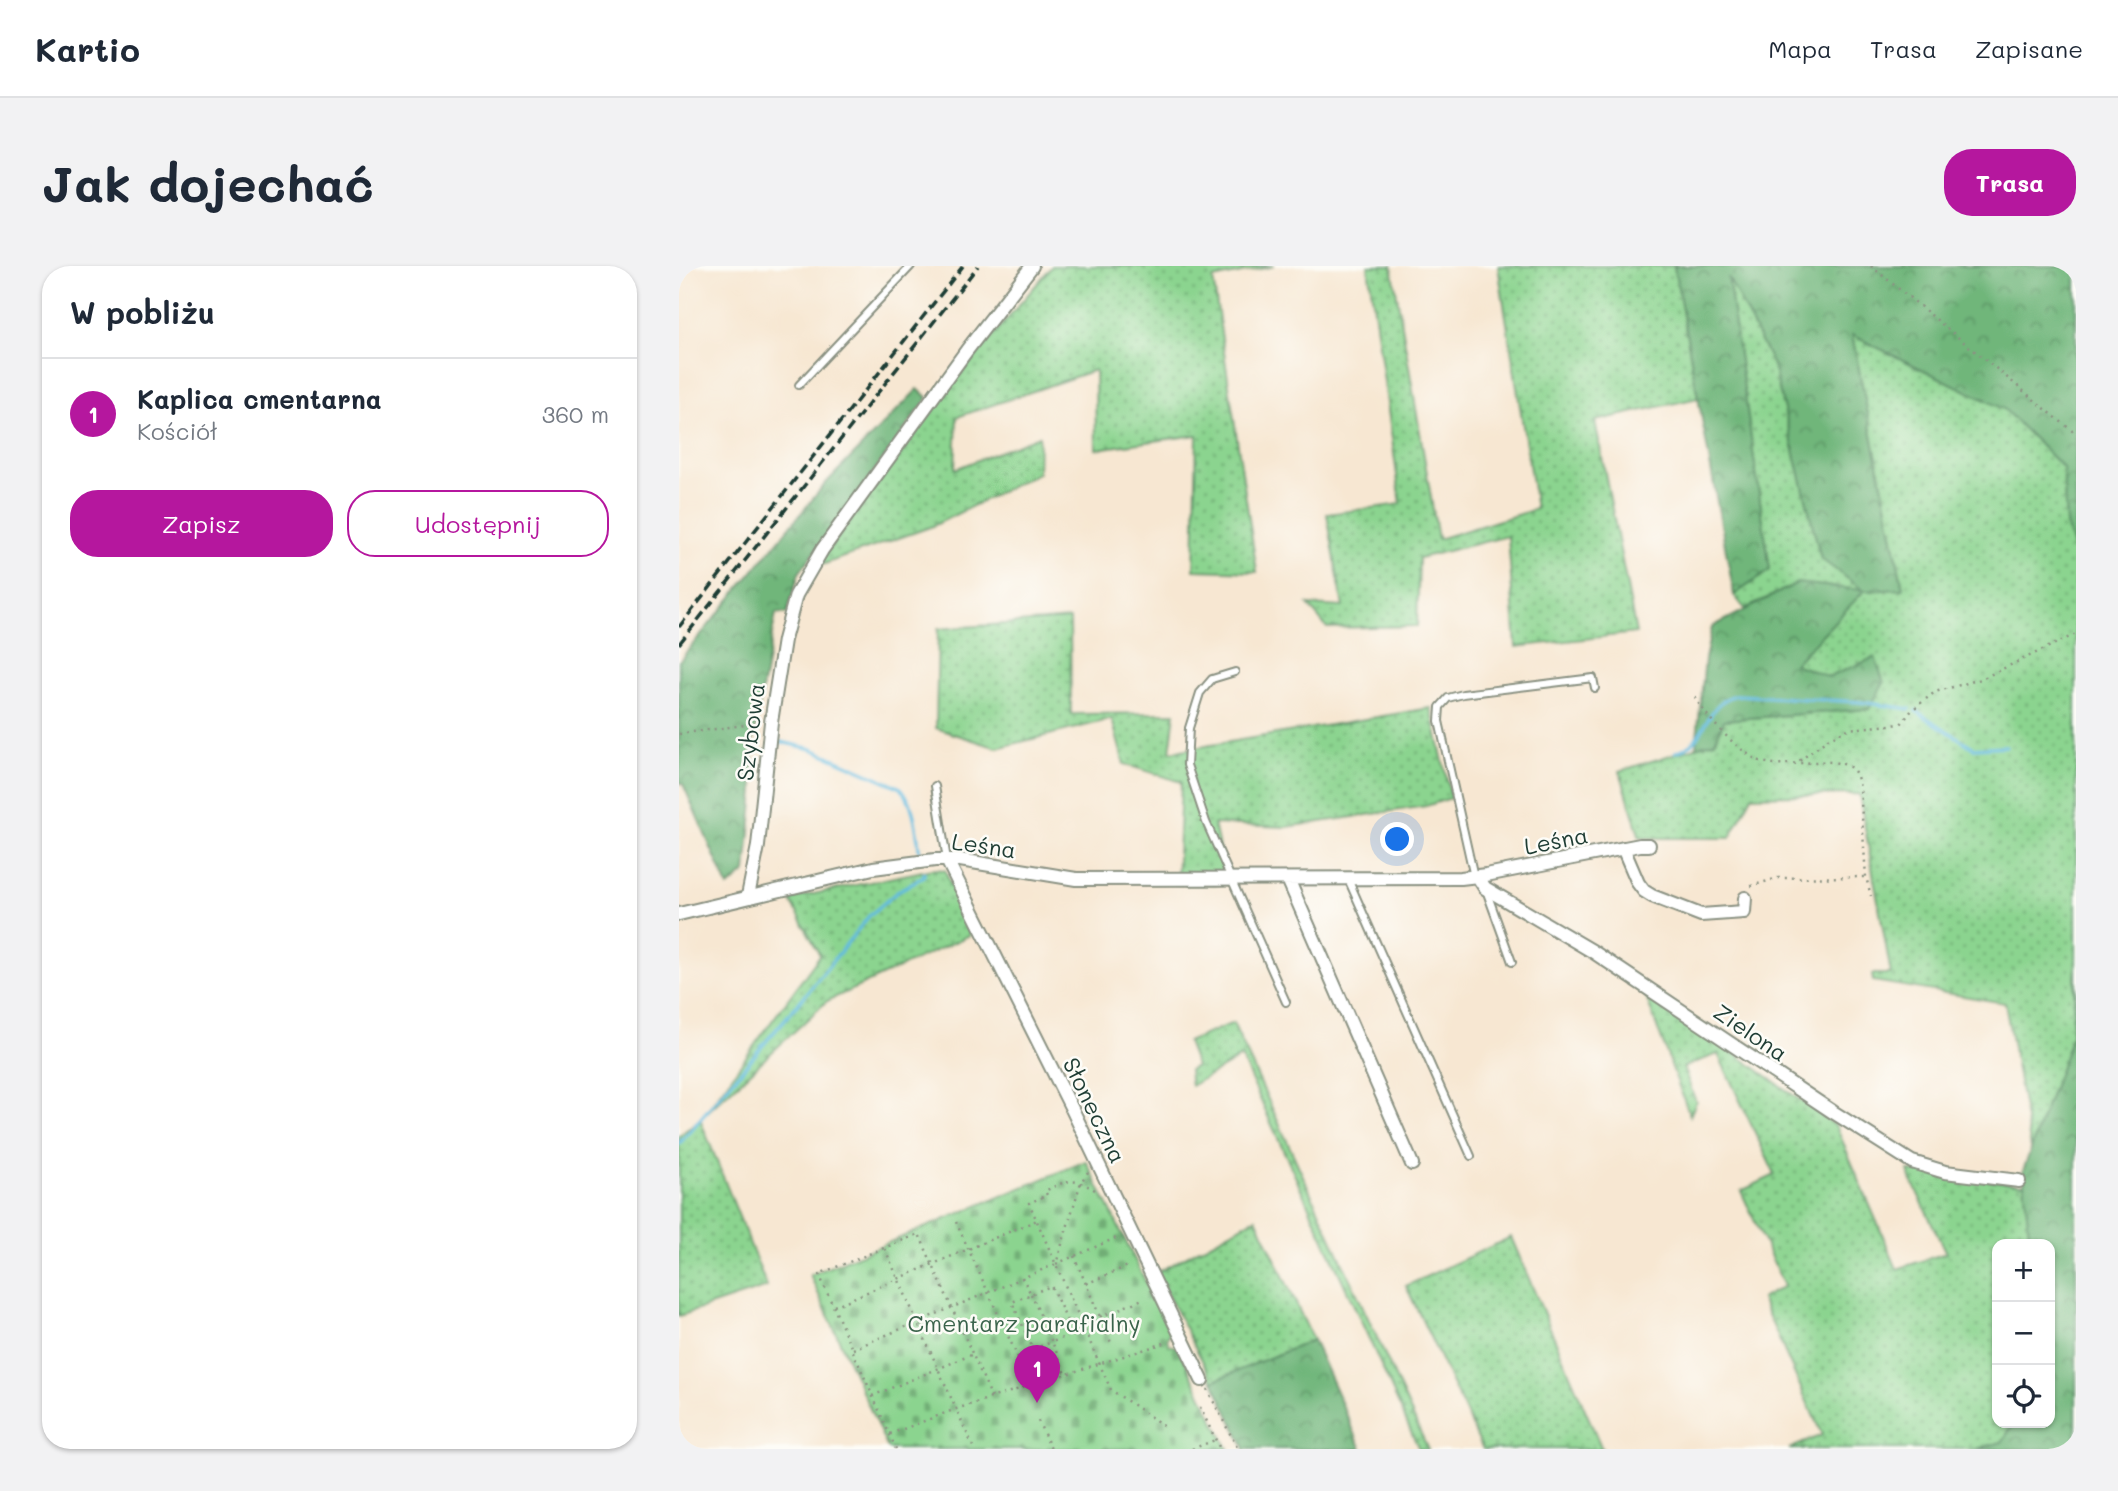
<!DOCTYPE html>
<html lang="pl">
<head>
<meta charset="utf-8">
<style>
  :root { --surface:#fff; --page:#f2f2f3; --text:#1f2937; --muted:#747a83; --line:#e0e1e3; --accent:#b5179e }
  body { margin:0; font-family:Mali,sans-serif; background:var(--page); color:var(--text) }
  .controls { position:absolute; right:21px; bottom:21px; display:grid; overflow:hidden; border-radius:14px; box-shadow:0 2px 5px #0004 }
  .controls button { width:63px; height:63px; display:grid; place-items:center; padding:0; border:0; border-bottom:2px solid var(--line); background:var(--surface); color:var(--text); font:35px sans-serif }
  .you { position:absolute; left:719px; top:574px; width:24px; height:24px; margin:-18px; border:5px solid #fff; border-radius:50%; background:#1a73e8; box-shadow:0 0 0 10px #1a73e833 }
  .badge { display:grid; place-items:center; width:46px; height:46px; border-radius:50%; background:var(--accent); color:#fff; font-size:23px; font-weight:700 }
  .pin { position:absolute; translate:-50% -58px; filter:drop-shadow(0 2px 4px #0008) }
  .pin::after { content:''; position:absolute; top:37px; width:24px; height:21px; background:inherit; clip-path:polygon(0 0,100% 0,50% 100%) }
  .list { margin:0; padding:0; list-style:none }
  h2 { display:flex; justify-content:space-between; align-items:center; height:91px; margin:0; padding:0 28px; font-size:30px }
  h2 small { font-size:23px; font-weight:400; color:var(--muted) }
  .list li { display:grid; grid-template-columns:46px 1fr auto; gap:21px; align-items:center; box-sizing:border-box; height:112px; padding:0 28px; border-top:2px solid var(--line) }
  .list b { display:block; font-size:26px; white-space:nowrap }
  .list p { margin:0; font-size:23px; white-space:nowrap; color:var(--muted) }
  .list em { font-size:23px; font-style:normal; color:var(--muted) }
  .actions { display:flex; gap:14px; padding:21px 28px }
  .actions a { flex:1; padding:16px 0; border:2px solid var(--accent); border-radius:28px; text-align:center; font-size:24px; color:var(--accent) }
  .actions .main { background:var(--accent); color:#fff }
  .icon { flex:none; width:38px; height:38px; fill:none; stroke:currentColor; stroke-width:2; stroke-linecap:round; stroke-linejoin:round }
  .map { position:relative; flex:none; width:1397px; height:1183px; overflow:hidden; border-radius:28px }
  header { display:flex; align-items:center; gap:42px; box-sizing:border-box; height:98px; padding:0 35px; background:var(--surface); border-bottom:2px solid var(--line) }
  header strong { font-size:33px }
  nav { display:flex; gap:38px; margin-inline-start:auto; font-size:24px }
  .intro { display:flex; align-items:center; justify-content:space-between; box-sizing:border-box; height:168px; padding:0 42px }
  h1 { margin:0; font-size:49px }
  .button { padding:18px 32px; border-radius:28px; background:var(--accent); color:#fff; font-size:24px; font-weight:700 }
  main { display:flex; gap:42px; padding:0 42px }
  aside { flex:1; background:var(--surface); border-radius:28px; box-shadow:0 2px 5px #0004 }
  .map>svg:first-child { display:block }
  .grass { fill:url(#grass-dots); stroke:#558862; stroke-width:2 }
  .forest { fill:url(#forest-crowns); stroke:#487a57; stroke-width:2 }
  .cemetery { fill:url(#cemetery-stones); stroke:#558862; stroke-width:2 }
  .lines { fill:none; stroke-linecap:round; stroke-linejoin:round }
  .stream { stroke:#62bbdf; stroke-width:3.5 }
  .lane-casing { stroke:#8b9283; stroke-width:10 }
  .street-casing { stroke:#8b9283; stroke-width:16 }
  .path { stroke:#8b9283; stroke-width:2.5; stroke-dasharray:2 5; stroke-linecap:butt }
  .lane { stroke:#fff; stroke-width:6 }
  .street { stroke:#fff; stroke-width:12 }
  .rail { stroke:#1f3d34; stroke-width:3.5; stroke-dasharray:10 5; stroke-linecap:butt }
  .labels { text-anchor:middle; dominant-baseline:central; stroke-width:5; stroke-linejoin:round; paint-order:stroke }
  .street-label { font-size:23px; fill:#1f3d34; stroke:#fdfcf7 }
  .park-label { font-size:23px; fill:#3a634b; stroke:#fdfcf7 }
</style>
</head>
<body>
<header>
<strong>Kartio</strong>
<nav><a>Mapa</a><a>Trasa</a><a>Zapisane</a></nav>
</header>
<div class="intro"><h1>Jak dojechać</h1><a class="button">Trasa</a></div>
<main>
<aside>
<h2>W pobliżu<small></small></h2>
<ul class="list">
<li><span class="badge">1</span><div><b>Kaplica cmentarna</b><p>Kościół</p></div><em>360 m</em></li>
</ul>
<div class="actions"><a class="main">Zapisz</a><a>Udostępnij</a></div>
</aside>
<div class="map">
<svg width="1397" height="1183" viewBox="0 0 1397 1183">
  <defs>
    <pattern id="grass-dots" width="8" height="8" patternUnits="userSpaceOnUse" patternTransform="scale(1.75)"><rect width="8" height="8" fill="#8bd48f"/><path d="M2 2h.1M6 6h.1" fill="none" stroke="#71ad76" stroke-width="1.8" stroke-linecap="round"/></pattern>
    <pattern id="forest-crowns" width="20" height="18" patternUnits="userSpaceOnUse" patternTransform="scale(1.75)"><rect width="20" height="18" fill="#70b67a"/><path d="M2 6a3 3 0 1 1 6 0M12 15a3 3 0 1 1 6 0" fill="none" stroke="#5b9565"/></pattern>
    <pattern id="cemetery-stones" width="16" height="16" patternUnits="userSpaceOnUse" patternTransform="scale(1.75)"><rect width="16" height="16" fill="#8bd48f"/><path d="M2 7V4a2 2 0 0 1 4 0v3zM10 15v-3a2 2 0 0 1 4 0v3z" fill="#71ad76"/></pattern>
  </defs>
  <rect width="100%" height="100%" fill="#fdfcf7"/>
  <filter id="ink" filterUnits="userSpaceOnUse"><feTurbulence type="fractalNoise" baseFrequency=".0143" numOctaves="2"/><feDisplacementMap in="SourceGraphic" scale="14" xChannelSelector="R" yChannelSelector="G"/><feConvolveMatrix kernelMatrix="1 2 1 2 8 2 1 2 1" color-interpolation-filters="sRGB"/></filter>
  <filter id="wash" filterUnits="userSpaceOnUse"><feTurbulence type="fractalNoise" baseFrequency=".00686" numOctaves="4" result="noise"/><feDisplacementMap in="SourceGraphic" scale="28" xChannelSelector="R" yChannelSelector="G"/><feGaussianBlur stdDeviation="1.57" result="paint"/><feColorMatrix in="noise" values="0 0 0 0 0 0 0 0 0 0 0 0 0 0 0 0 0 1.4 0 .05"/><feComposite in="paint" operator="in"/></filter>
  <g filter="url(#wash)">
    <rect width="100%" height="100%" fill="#f7e7d2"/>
    <!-- grass -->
    <path class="grass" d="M373,0H595L534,13L578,306L515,304L518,169L417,183L416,104L278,151L276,203L360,170L359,207L254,260L137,301L281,109Z
      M689,0H713L759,273L857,243L819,0H995L1019,132L916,155L957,367L837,381L829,270L740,292L738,360L648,362L629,339L664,341L648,248L722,238Z
      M1048,8L1094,99L1142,293L1224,322L1173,69L1325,143L1384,202L1387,258L1397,283V703L1392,773L1352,882L1326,737L1194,715L1193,708H1212L1180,528L1073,530L1051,572H961L941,505L1036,475L1045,454L1190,443L1196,392L1150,411L1115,398L1184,325L1118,317L1066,343L1055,329L1091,304Z
      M391,353L392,448L496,447L491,486L752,442L772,532L747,540L608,561L535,558L548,618H498L502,516L445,498L433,453L318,482L257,462L259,363Z
      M253,603L266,604L291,669L148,735L24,850L141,689L111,633Z
      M967,731L1028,767L1157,860L1218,1003L1267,987L1232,913L1230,905L1345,918L1351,978H1318V1157H1335L1323,1176L1298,1183H1110L1143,1169L1082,1033L1105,1020L1062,925L1096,909L1039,788L1004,801L1017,836L1011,850Z
      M554,757L749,1183H740L562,791L512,820L510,804L517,800L508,776Z
      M21,853L88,1021L0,1050V870Z
      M577,952L634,1074L534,1115L477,1007Z
      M832,971L923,1183H804L727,1020Z"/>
    <!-- forest -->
    <path class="forest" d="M995,0H1397V283L1395,284L1387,258L1384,202L1325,143L1173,69L1224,323L1185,325L1115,398L1150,411L1196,391L1205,417L1190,443L1045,454L1036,475L1017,481L1026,393L1033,361L1118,317L1184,324L1142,293L1094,99L1049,11L1091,304L1055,329Z
      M239,123L249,132L120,307L108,348L97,347L73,480L75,525L67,606L49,621L4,518L0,516V395L147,217Z
      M1397,703V1183H1298L1323,1176L1335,1157H1371V978H1351L1344,905L1392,773Z
      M634,1074L683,1183H566L534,1115Z"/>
    <!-- cemetery -->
    <path class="cemetery" d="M407,895L491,1065L488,1073L490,1079L499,1081L549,1183H209L131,1009Z"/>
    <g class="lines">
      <!-- stream -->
      <path class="stream" d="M1237,445L1295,482L1327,480
        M102,476L133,483L222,522C237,540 237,565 241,588
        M997,486C1031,475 1023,438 1057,429L1181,436L1231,443
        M0,878L124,732L190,650L219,625L245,610V607"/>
    </g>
  </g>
  <g filter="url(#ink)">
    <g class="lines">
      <!-- lane casing -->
      <g class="lane-casing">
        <path id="lane" d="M120,119L232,0
          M556,406L533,413L521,427L510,462L508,499L527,556L607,736
          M256,520L268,594
          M795,611L760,455L761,441L769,432L784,428L914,412L916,422
          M669,613L792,890
          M807,624L833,696"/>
      </g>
      <!-- street casing -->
      <g class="street-casing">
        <path id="street" d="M944,582L959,617L965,625L973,630L1022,649L1065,646L1066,632
          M268,594L393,843L523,1114
          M799,611L806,622L913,685L1154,846L1233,896L1266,906L1340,915
          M609,613L733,898
          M69,630L79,580L92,456L105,374L117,329L143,284L288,84L353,0
          M0,648L194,602L256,594H281L397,613L782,612L807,609L961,579H970"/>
      </g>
      <!-- path -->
      <path class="path" d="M1192,0L1397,168
        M1016,431C1027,452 1060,486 1081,495C1107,505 1151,487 1172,502C1178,506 1179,515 1181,521L1187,611L1192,630
        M0,468L80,457
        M1115,499L1149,473L1169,463L1222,458L1233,444L1256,426L1302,413L1397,368
        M1072,620L1099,612L1187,611
        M409,906L402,916L377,998L437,972
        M416,924C394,911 388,914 366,925L368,929L350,937L432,1124L488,1162
        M277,956L356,1129
        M206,983L277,1143
        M395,990L433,1079
        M343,1011L352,1028L372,1020L394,1068L373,1076L387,1108
        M407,1018L451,999
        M352,1028L373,1076L354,1083L333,1036Z
        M155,1040L358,954
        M421,1051L466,1032
        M174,1083L377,998
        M528,1123L559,1183
        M193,1130L292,1089
        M521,1141L541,1183
        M279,1147L295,1183
        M359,1155L372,1183
        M211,1168L277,1143L489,1076
        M217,1183L140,1008L240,968L313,1132
        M513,1183L536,1174"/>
      <!-- lane -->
      <use href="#lane" class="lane"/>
      <!-- street -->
      <use href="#street" class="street"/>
      <!-- rail -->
      <path class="rail" d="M0,361L284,0
        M0,378L299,0"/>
    </g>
  </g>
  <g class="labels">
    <!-- street labels -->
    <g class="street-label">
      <text transform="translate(71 466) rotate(-83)">Szybowa</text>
      <text transform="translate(877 574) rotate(-11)">Leśna</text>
      <text transform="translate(305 579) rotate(8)">Leśna</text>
      <text transform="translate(1072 766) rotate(34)">Zielona</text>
      <text transform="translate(416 844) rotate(64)">Słoneczna</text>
    </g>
    <!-- park labels -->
    <g class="park-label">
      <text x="345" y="1057">Cmentarz parafialny</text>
    </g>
  </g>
</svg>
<div class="controls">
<button>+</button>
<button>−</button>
<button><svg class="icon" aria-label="locate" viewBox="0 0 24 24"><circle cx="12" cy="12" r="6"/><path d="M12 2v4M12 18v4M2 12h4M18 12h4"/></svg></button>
</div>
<div class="you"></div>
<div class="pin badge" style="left:358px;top:1137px">1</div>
</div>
</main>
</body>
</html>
